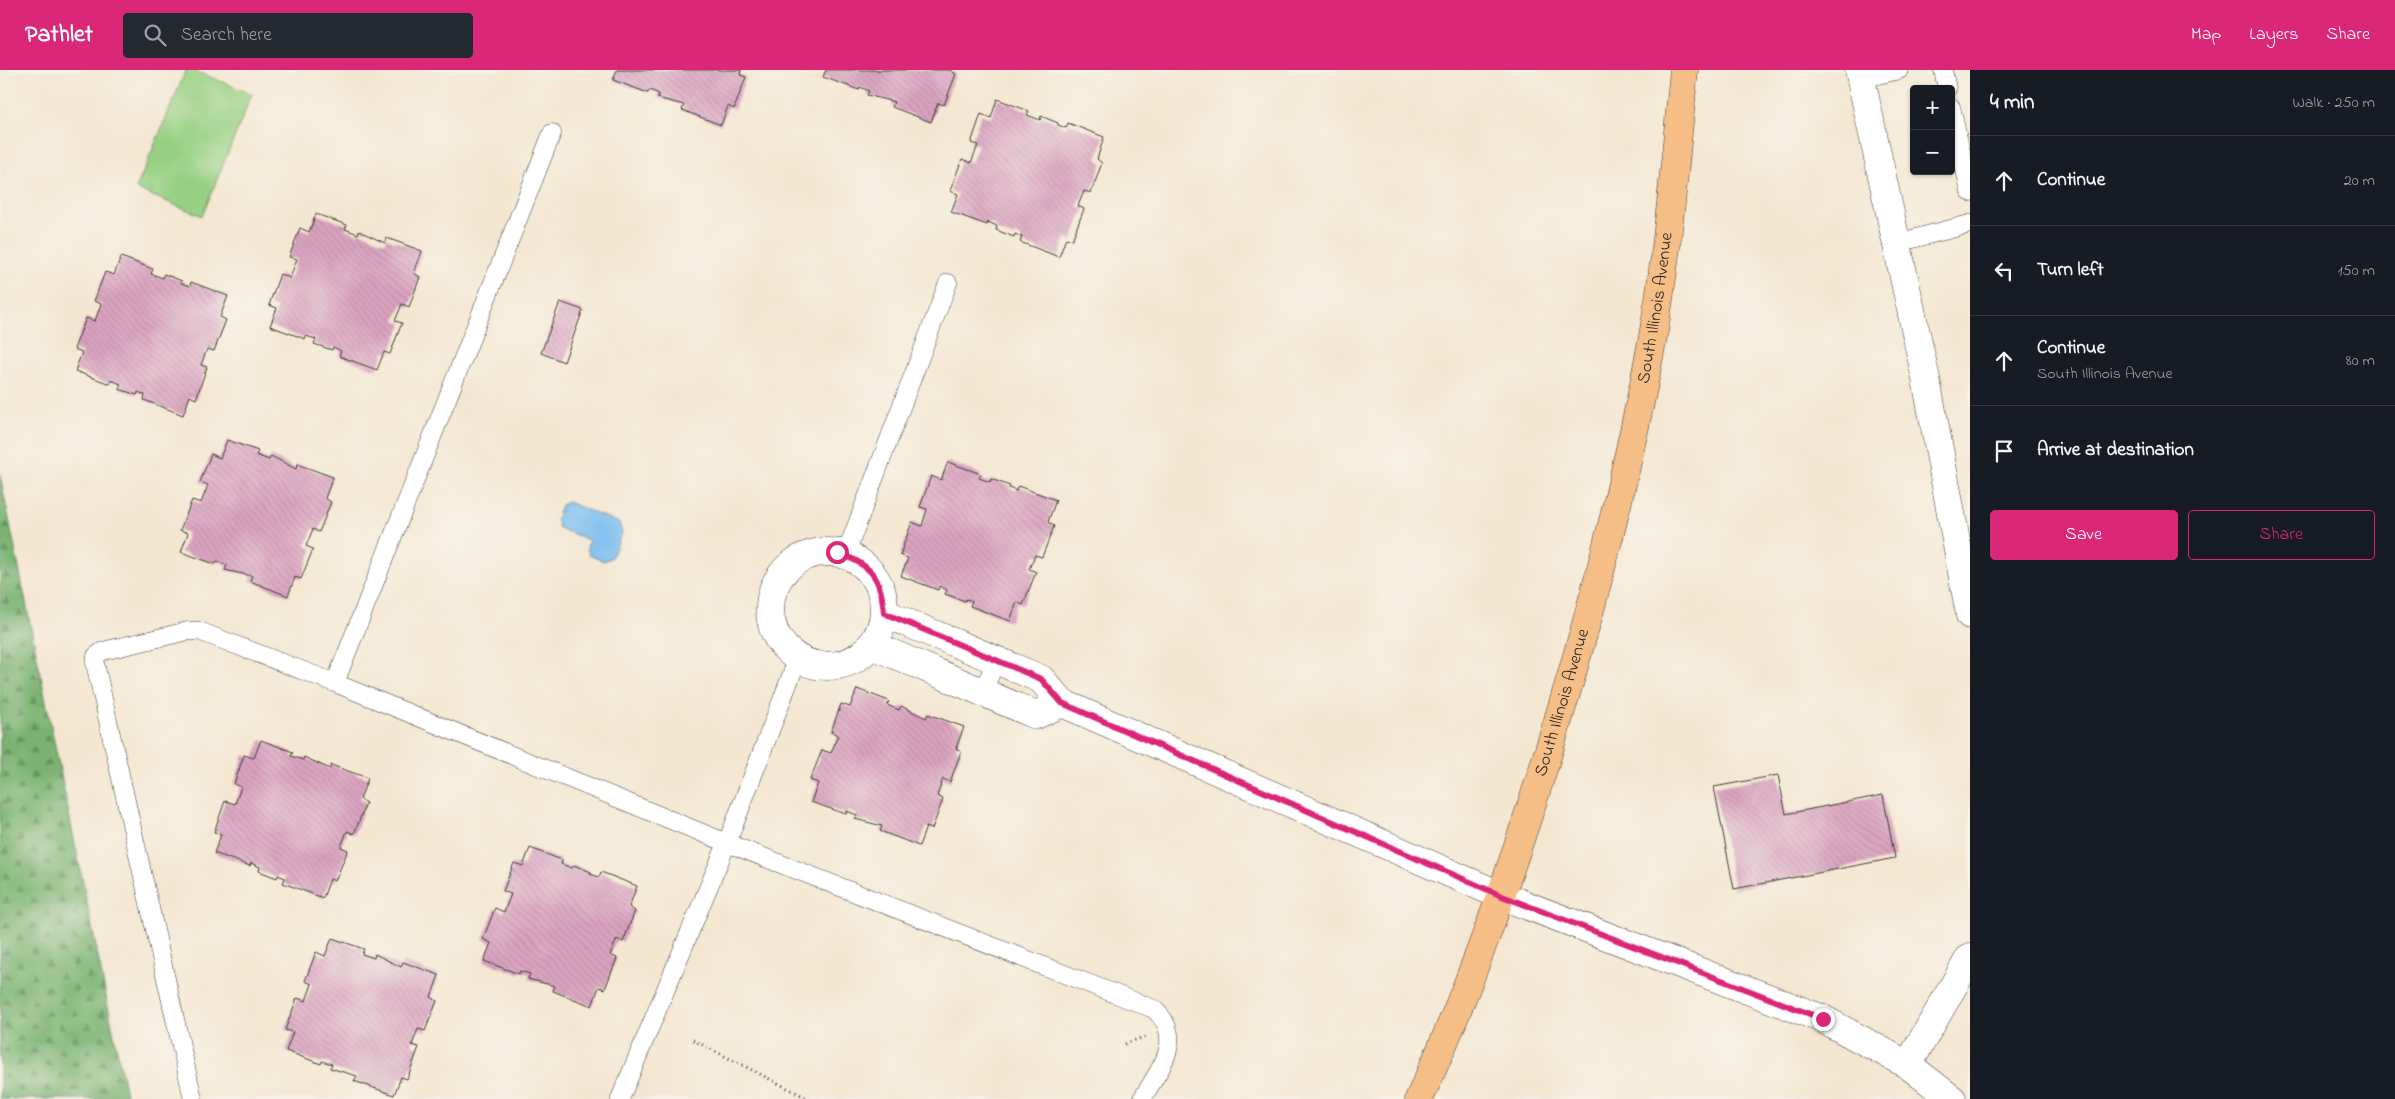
<!DOCTYPE html>
<html lang="en">
<head>
<meta charset="utf-8">
<style>
  :root { --surface:#171b24; --page:#242831; --text:#f1f3f6; --muted:#9ea1a6; --line:#363941; --accent:#db2777 }
  body { margin:0; font-family:"Indie Flower",sans-serif; background:var(--page); color:var(--text) }
  .controls { position:absolute; right:15px; top:15px; display:grid; overflow:hidden; border-radius:5px; box-shadow:0 1px 4px #0004 }
  .controls button { width:45px; height:45px; display:grid; place-items:center; padding:0; border:0; border-bottom:1px solid var(--line); background:var(--surface); color:var(--text); font:25px sans-serif }
  .stop { position:absolute; width:15px; height:15px; margin:-11px; border:4px solid #db2777; border-radius:50%; background:#fff }
  .stop.end { background:#db2777; border-color:#fff; box-shadow:0 1px 5px #0008 }
  .list { margin:0; padding:0; list-style:none }
  h2 { display:flex; justify-content:space-between; align-items:center; height:65px; margin:0; padding:0 20px; font-size:21px }
  h2 small { font-size:16px; font-weight:400; color:var(--muted) }
  .list li { display:grid; grid-template-columns:32px 1fr auto; gap:15px; align-items:center; box-sizing:border-box; height:90px; padding:0 20px; border-top:1px solid var(--line) }
  .list b { display:block; font-size:19px; white-space:nowrap }
  .list p { margin:0; font-size:16px; white-space:nowrap; color:var(--muted) }
  .list em { font-size:16px; font-style:normal; color:var(--muted) }
  .actions { display:flex; gap:10px; padding:15px 20px }
  .actions a { flex:1; padding:11px 0; border:1px solid var(--accent); border-radius:5px; text-align:center; font-size:18px; color:var(--accent) }
  .actions .main { background:var(--accent); color:#fff }
  .icon { flex:none; width:28px; height:28px; fill:none; stroke:currentColor; stroke-width:2; stroke-linecap:round; stroke-linejoin:round }
  .map { position:relative; flex:none; width:1970px; height:1029px; overflow:hidden }
  header { display:flex; align-items:center; gap:30px; box-sizing:border-box; height:70px; padding:0 25px; background:var(--accent); color:#fff }
  header strong { font-size:24px }
  nav { display:flex; gap:28px; margin-inline-start:auto; font-size:18px }
  .search { width:350px; height:45px; background:var(--page); display:flex; align-items:center; gap:12px; box-sizing:border-box; padding:0 18px; border-radius:5px; color:var(--muted); font-size:19px }
  main { display:flex }
  aside { flex:1; background:var(--surface) }
  .map>svg:first-child { display:block }
  .forest { fill:url(#forest-firs); stroke:#4a6746 }
  .pitch { fill:#97d083; stroke:#5a7650 }
  .water { fill:#7abef0; stroke:#4b6d86 }
  .building { fill:url(#building-back-hatch) }
  .lines { fill:none; stroke-linecap:round; stroke-linejoin:round }
  .service-casing { stroke:#3c3a37; stroke-width:19 }
  .minor-casing { stroke:#3c3a37; stroke-width:29 }
  .tertiary-casing { stroke:#3c3a37; stroke-width:29 }
  .trunk-casing { stroke:#3c3a37; stroke-width:29 }
  .path { stroke:#3c3a37; stroke-width:3; stroke-dasharray:1 4; stroke-linecap:butt }
  .service { stroke:#fff; stroke-width:18 }
  .minor { stroke:#fff; stroke-width:28 }
  .tertiary { stroke:#fff; stroke-width:28 }
  .trunk { stroke:#f6be87; stroke-width:28 }
  .route { stroke:#db2777; stroke-width:6 }
  .labels { text-anchor:middle; dominant-baseline:central; stroke-width:5; stroke-linejoin:round; paint-order:stroke }
  .street-label { font-size:18px; fill:#1c1c1c; stroke:#f7f3e8 }
</style>
</head>
<body>
<header>
<strong>Pathlet</strong>
<div class="search"><svg class="icon" aria-label="search" viewBox="0 0 24 24"><circle cx="10" cy="10" r="6"/><path d="M15 15l6 6"/></svg>Search here</div>
<nav><a>Map</a><a>Layers</a><a>Share</a></nav>
</header>
<main>
<div class="map">
<svg width="1970" height="1029" viewBox="0 0 1970 1029">
  <defs>
    <pattern id="forest-firs" width="22" height="20" patternUnits="userSpaceOnUse" patternTransform="scale(1.25)"><rect width="22" height="20" fill="#79b271"/><path d="M5 1l3.5 6h-7zM16 11l3.5 6h-7z" fill="#62905c"/></pattern>
    <pattern id="building-back-hatch" width="6" height="6" patternUnits="userSpaceOnUse" patternTransform="scale(1.25)"><rect width="6" height="6" fill="#daa3c0"/><path d="M-1 5l2 2M0 0l6 6M5-1l2 2" fill="none" stroke="#ba8ca4"/></pattern>
  </defs>
  <rect width="100%" height="100%" fill="#f7f3e8"/>
  <filter id="ink" filterUnits="userSpaceOnUse"><feTurbulence type="fractalNoise" baseFrequency=".02" numOctaves="2"/><feDisplacementMap in="SourceGraphic" scale="10" xChannelSelector="R" yChannelSelector="G"/><feConvolveMatrix kernelMatrix="1 2 1 2 8 2 1 2 1" color-interpolation-filters="sRGB"/></filter>
  <filter id="wash" filterUnits="userSpaceOnUse"><feTurbulence type="fractalNoise" baseFrequency=".0096" numOctaves="4" result="noise"/><feDisplacementMap in="SourceGraphic" scale="20" xChannelSelector="R" yChannelSelector="G"/><feGaussianBlur stdDeviation="1.12" result="paint"/><feColorMatrix in="noise" values="0 0 0 0 0 0 0 0 0 0 0 0 0 0 0 0 0 1.4 0 .05"/><feComposite in="paint" operator="in"/></filter>
  <g filter="url(#wash)">
    <rect width="100%" height="100%" fill="#f4e7d1"/>
    <!-- forest -->
    <path class="forest" d="M0,405L127,1029H0Z"/>
    <!-- pitch -->
    <path class="pitch" d="M186,0H193L252,24L202,146L136,119Z"/>
    <!-- water -->
    <path class="water" d="M568,432L619,453L622,462L612,487L604,491L589,485L587,477L589,470L559,458L556,450L561,435Z"/>
    <g id="blocks">
      <!-- building -->
      <path class="building" d="M617,0H741L740,5L746,7L734,39L728,36L721,55L682,40L684,35L657,28L659,24L650,20L648,23L613,10Z
        M826,0H950L956,4L944,35L938,33L931,52L892,37L894,32L867,25L869,21L860,17L859,20L823,7Z
        M997,29L1029,41L1027,45L1040,50L1041,46L1058,53V55L1066,58L1068,53L1104,67L1097,89L1102,93L1091,123L1084,121L1078,136L1084,139L1072,170L1066,168L1059,187L1020,172L1022,167L1015,164L1014,167L996,160L997,156L988,152L987,155L951,142L958,124L950,121L962,89L971,93L978,75L971,73L981,44L991,48Z
        M316,144L347,155L345,159L358,164L359,161L385,173L387,168L422,181L414,203L420,207L409,237L402,234L395,251L402,253L390,284L384,282L377,300L339,286L341,281L333,277L332,280L314,274L316,269L306,266L305,269L270,256L277,238L269,235L280,204L290,208L297,189L289,187L300,158L309,162Z
        M121,187L153,199L151,204L163,208L164,204L182,211L181,213L190,216L191,212L228,226L220,247L226,250L214,281L207,279L201,295L207,297L196,329L190,326L183,345L144,330L145,325L138,322L137,325L119,319L121,314L111,310L110,314L75,301L82,282L74,279L86,248L95,251L101,234L94,231L105,202L114,205Z
        M560,232L583,240L564,292L541,283Z
        M227,370L258,381L256,385L269,390L271,386L296,399L297,394L333,407L325,428L331,432L319,462L313,459L306,476L313,479L301,509L295,507L288,526L250,511L252,506L225,500L227,495L217,491L215,494L181,482L188,463L180,460L192,430L201,433L208,415L200,412L211,384L220,388Z
        M948,392L981,404L979,408L990,412L991,409L1010,416L1009,418L1016,421L1018,416L1056,430L1048,452L1054,456L1042,487L1035,485L1029,499L1036,502L1023,535L1017,532L1010,551L970,536L972,531L966,529L965,531L945,524L947,520L939,516L938,520L901,506L908,488L900,485L912,452L922,456L927,439L920,437L931,406L941,410Z
        M857,619L889,631L887,635L899,640L901,636L926,648L928,644L964,657L956,678L961,682L950,712L943,709L937,726L943,729L932,759L926,757L919,776L880,761L882,756L855,749L857,745L847,741L846,744L811,732L818,713L810,710L822,680L831,683L838,665L831,662L841,634L850,637Z
        M261,670L293,682L291,686L303,690L304,687L330,699L331,695L368,708L360,729L366,733L354,764L347,761L341,777L348,780L335,811L330,809L323,828L283,813L285,808L278,805L277,808L259,801L260,797L251,793L250,796L214,783L221,765L214,762L225,731L235,734L241,717L234,714L244,685L254,688Z
        M1778,705L1786,744L1883,725L1895,788L1734,819L1714,717Z
        M530,778L562,790L561,794L572,798L574,795L591,802L590,804L599,807L601,802L637,816L629,837L635,841L623,872L617,869L610,885L617,888L605,919L599,917L592,936L553,921L555,916L528,909L530,904L520,901L519,904L484,891L491,873L483,869L495,838L504,842L511,824L503,821L514,793L523,796Z
        M332,868L364,879L362,884L374,888L375,884L401,897L403,892L439,905L431,927L437,931L425,961L418,959L412,975L419,977L407,1009L401,1007L394,1025L354,1011L357,1006L330,998L332,994L322,991L321,994L286,981L293,962L285,960L297,928L306,931L312,914L305,911L316,882L325,886Z"/>
    </g>
  </g>
  <g filter="url(#ink)">
    <use href="#blocks" fill-opacity="0" stroke="#3c3a37" stroke-width="1"/>
    <g class="lines">
      <!-- service casing -->
      <g class="service-casing">
        <path id="service" d="M1943,0L1947,19
          M1861,9L1899,0
          M1951,37L1970,122
          M1897,173L1970,154
          M845,486L948,213
          M335,613L552,63
          M983,622L996,590
          M193,1029L95,593L96,586L103,581L188,561H199L335,613L727,773L1154,939C1187,969 1159,999 1142,1029
          M620,1029L727,773L798,588"/>
      </g>
      <!-- minor casing -->
      <g class="minor-casing">
        <path id="minor" d="M1859,0L1926,309L1970,545
          M770 539a57 57 0 1 1 114 0a57 57 0 1 1-114 0Z
          M884,543L1041,609L1062,633L1502,826
          M872,575L1036,645L1062,633
          M1908,995L1970,887"/>
      </g>
      <!-- tertiary casing -->
      <g class="tertiary-casing">
        <path id="tertiary" d="M1502,826L1823,949L1908,995L1952,1029"/>
      </g>
      <!-- trunk casing -->
      <g class="trunk-casing">
        <g id="trunk">
          <path id="s1" d="M1419,1029C1473,911 1515,791 1553,667C1593,537 1627,406 1652,272C1668,182 1675,91 1684,0"/>
        </g>
      </g>
      <!-- path -->
      <path class="path" d="M693,970L809,1029
        M1125,974L1146,966"/>
      <!-- service -->
      <use href="#service" class="service"/>
      <!-- minor -->
      <use href="#minor" class="minor"/>
      <!-- tertiary -->
      <use href="#tertiary" class="tertiary"/>
      <!-- trunk -->
      <use href="#trunk" class="trunk"/>
    </g>
  </g>
  <g class="lines" filter="url(#ink)">
    <!-- route -->
    <path class="route" d="M837,482C871,496 881,505 884,543L1041,609L1062,633L1502,826L1823,949"/>
  </g>
  <g class="labels">
    <!-- street labels -->
    <g class="street-label">
      <text stroke="none"><textPath href="#s1" startOffset="828">South Illinois Avenue</textPath></text>
      <text stroke="none"><textPath href="#s1" startOffset="422">South Illinois Avenue</textPath></text>
    </g>
  </g>
</svg>
<div class="controls">
<button>+</button>
<button>−</button>
</div>
<div class="stop" style="left:837px;top:482px"></div>
<div class="stop end" style="left:1823px;top:949px"></div>
</div>
<aside>
<h2>4 min<small>Walk · 250 m</small></h2>
<ul class="list">
<li><svg class="icon" aria-label="ahead" viewBox="0 0 24 24"><path d="M12 20V5M6 11l6-6 6 6"/></svg><div><b>Continue</b></div><em>20 m</em></li>
<li><svg class="icon" aria-label="left" viewBox="0 0 24 24"><path d="M17 20v-9H6M10 6l-5 5 5 5"/></svg><div><b>Turn left</b></div><em>150 m</em></li>
<li><svg class="icon" aria-label="ahead" viewBox="0 0 24 24"><path d="M12 20V5M6 11l6-6 6 6"/></svg><div><b>Continue</b><p>South Illinois Avenue</p></div><em>80 m</em></li>
<li><svg class="icon" aria-label="arrive" viewBox="0 0 24 24"><path d="M6 21V4h12l-3 4 3 4H6"/></svg><div><b>Arrive at destination</b></div></li>
</ul>
<div class="actions"><a class="main">Save</a><a>Share</a></div>
</aside>
</main>
</body>
</html>
